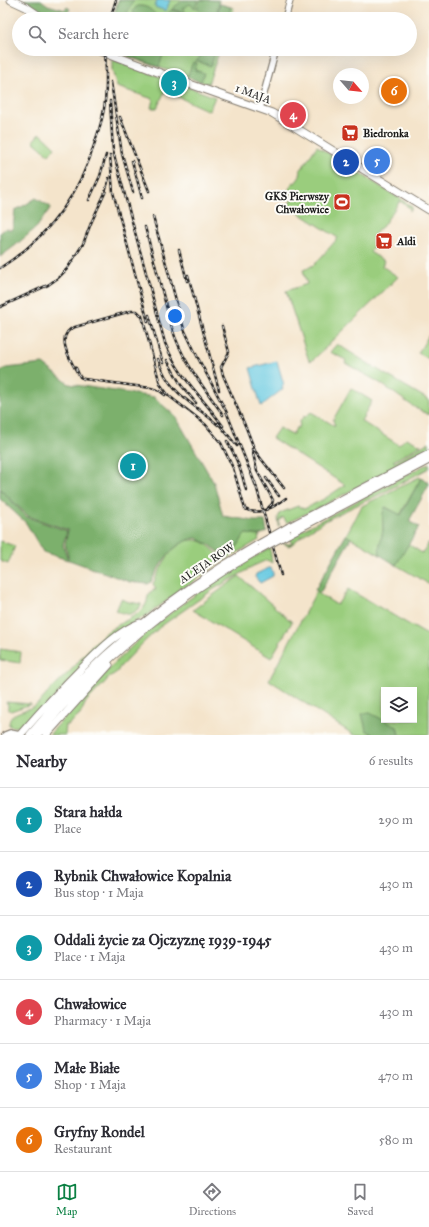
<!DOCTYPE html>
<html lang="en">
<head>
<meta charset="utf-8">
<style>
  :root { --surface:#fff; --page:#f2f2f3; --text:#2b2b33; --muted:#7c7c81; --line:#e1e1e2; --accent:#0b8043 }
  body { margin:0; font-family:"IM FELL Great Primer",serif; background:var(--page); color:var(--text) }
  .controls { position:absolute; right:12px; bottom:12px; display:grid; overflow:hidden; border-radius:0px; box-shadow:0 4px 16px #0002 }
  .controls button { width:36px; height:36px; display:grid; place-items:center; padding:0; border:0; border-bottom:1px solid var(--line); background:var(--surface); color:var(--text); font:20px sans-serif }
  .compass { position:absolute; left:333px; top:68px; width:36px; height:36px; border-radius:50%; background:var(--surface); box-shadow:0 4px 16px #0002; rotate:118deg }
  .you { position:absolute; left:175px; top:316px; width:14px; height:14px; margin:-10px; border:3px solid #fff; border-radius:50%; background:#1a73e8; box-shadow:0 0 0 6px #1a73e833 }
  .badge { display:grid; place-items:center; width:26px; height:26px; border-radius:50%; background:var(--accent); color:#fff; font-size:13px; font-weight:700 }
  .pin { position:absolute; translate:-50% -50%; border:2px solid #fff; box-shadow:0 1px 4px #0006 }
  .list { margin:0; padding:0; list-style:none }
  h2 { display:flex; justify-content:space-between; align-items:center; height:52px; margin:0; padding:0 16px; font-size:17px }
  h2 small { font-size:13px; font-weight:400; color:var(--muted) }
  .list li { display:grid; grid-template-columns:26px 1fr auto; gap:12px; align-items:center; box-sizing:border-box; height:64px; padding:0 16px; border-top:1px solid var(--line) }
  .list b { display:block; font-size:15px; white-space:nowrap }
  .list p { margin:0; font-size:13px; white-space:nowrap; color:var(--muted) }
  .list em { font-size:13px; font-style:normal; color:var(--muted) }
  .icon { flex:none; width:22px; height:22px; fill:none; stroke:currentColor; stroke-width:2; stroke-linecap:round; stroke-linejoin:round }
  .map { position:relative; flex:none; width:429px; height:735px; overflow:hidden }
  .search { position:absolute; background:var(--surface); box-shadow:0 4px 16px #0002; left:12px; right:12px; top:12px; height:44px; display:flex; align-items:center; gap:10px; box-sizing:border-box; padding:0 14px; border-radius:22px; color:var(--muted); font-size:15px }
  .sheet { height:436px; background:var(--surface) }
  nav { display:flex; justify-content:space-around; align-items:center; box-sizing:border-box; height:56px; border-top:1px solid var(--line); background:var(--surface); font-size:11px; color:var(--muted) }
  nav a { display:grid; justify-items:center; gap:2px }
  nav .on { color:var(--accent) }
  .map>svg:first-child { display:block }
  .green { fill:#9acd7d; stroke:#5b744c; fill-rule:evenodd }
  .forest { fill:#7bb06c; stroke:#4c6644 }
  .water { fill:#62c7e0; stroke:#3f727e }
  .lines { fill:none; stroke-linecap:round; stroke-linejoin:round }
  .minor-casing { stroke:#888074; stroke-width:8 }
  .major-casing { stroke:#888074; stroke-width:9 }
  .minor { stroke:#fff; stroke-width:5.5 }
  .major { stroke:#fff; stroke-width:7 }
  .rail-casing { stroke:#1c1c1c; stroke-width:2.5 }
  .rail { stroke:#fdfcf7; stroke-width:1; stroke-dasharray:3; stroke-linecap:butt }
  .major-bridge-casing { stroke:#888074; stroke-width:9; stroke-linecap:butt }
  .major-bridge { stroke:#fff; stroke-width:7 }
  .labels { text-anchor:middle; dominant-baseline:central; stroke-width:4; stroke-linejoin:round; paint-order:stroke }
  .street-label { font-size:11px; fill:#1c1c1c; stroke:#fdfcf7 }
  .poi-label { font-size:11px; font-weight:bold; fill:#1c1c1c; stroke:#fdfcf7; text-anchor:start }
</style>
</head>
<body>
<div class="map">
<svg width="429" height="735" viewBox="0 0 429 735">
  <rect width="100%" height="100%" fill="#fdfcf7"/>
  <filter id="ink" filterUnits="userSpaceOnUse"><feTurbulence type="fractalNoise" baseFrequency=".025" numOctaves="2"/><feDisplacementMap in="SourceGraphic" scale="8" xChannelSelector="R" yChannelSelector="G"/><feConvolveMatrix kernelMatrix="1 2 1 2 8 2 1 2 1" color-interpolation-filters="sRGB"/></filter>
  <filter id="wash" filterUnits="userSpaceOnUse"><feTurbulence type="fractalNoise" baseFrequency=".012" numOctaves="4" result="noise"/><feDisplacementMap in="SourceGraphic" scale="16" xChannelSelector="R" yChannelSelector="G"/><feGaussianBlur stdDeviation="0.9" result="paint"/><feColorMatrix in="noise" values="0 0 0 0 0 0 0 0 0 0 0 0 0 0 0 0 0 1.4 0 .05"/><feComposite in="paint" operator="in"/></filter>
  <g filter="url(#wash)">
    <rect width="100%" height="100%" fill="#f4e4cb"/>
    <!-- green -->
    <path class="green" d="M118,0H219L218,4L234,8L230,19H112Z
      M110,49H220L208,84L111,51Z
      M112,59L215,97L209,111L165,91L157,108H151L153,99L117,87L112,70Z
      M40,133L55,147L49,155L33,141Z
      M317,146L397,197H398L412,207V209L410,211V208L400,201L382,227L378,230L372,239L373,241L372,243L374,245L370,252L384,261L382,266L398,277L313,360L309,361L286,291L307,284L303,270L310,267L315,264L338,238L288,206L294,195L288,191L293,182L295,183L299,178L301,172L300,171Z
      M429,335V359L418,353Z
      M337,344L385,374L429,400V415L414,407L380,383L345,363L346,360L330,352Z
      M351,388L372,401L361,421L399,445L406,438L421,445L393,461L395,462L429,442V449L311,512V511L287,523L283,517L282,518L279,522V527L278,518L280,513L298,506L304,509L324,499L345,485L272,438L279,428L290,434H293L296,428H298L300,425L299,423L304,416L305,417L311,412L335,426L333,420Z
      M429,463V468C410,478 393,488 374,497C345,511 315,523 291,545L288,546L282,542L288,544H291L292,542L289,538V537Z
      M419,477L421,478L400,515L386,507C381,518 383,519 383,529C382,538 378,546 380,555L346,535L362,506Z
      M245,534L259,535L260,537H258L259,540L215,566L147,615L121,630L24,728L9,726C8,710 27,712 36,705C42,701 47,693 53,687C59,681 65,676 71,670C81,659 90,646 102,636C114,625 131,620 143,609L147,602C147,598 149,592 153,590H156L153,584C161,566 177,531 203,542C209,545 214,551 220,556L237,547Z
      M0,541L15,546L8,564L0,561Z
      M429,542V584L396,565L408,544L422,553Z
      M270,548L272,563L267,560L251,567V568L214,589L160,627L143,643L120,667L117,672L111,676L86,702L80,715L68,725H66L65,735H49C76,705 102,674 132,646C172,608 223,574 270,548Z
      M239,576L292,622L271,658L193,610Z
      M348,589L429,636V735H399L397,727L366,730L374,735H354L269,680L316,592L337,605ZM384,690H414V720H384Z
      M121,599L129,602L141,604V606C130,617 129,615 116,611Z
      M0,649L21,652L20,663L0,660Z
      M6,702L31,704L11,711L8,709V705Z"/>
    <!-- forest -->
    <path class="forest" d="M25,0H41L48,5L65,10L67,7L70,9L64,19H51L24,2Z
      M119,0H134L124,19H114Z
      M183,0H198L195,8L190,4L183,8V10L186,12L185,13L172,9Z
      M200,0H211L219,1L218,4H219L215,19H201V12L197,9Z
      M220,4L231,7L227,19H216Z
      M137,6C148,5 153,11 159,19H152L151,17L145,19H136L133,11Z
      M171,10L181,13L179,19H163Z
      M135,49H165L159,67L128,56Z
      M203,49H216L211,66L196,61L200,57Z
      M193,62L197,63L195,70L204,73L201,82L187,77Z
      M36,198L51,207L37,227L16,245L0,257V233L6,228L11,230L13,227L15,210L25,205Z
      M43,364L69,384L154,397L176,417L214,483L223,516L254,521H265L267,532L259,535L245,534L237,547L221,554L210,545L196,538C172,542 161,563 151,582L148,584L130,582L69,560L65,545L68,530L28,516L2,491L0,487V372L6,368Z
      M421,478L429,483V485L409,521L419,527L396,565L380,555C378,546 382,538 383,529C383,519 381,518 385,507L401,515Z
      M0,489L27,517L67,531L63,545L68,560L43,552L26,523L0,499Z
      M346,535L351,538L320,593L315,590Z
      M370,713L397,727L399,735H374L366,730L362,714Z"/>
    <!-- water -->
    <path class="water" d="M157,0H170L166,11L155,7Z
      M277,361L284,385L282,386L283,389L261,406L250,368Z
      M269,568H271L273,573V576L260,583L255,577L256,574Z"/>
  </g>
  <g filter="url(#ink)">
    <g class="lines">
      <!-- minor casing -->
      <g class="minor-casing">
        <path id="minor" d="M285,19L290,0
          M260,108L276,49
          M5,735L10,733L20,735"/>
      </g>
      <!-- major casing -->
      <g class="major-casing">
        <path id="major" d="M11,0L26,7L44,19
          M97,49L184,82L272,113L429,210
          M289,527L429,454
          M288,534L429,460
          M20,735C40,712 61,689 82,668C100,650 117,632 140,623
          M30,735C94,657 174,593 261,543
          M37,735C99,661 176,597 260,549
          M46,735L109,665"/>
      </g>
      <!-- minor -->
      <use href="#minor" class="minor"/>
      <!-- major -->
      <use href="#major" class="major"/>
      <!-- rail casing -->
      <g class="rail-casing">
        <path id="rail" d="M110,19L116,0
          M111,82L122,154L133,192
          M110,101L113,151L165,343C178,376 203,398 223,426
          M120,117L149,191
          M110,155L113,192L148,322
          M132,161L142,198
          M89,200L100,176L106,155
          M153,217L184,329L198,358L226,411L256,486
          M145,227L172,328C182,361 204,387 223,415
          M179,250L187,281
          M0,268C49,237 80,195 96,139C100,127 104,114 105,101C107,84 106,66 105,49
          M188,275L219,390
          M0,307L48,285L58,278L67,269L83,244L91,223L105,193L109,178
          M149,315L163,363
          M222,326L229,352L221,367L223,375L247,430L255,451L284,488
          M158,359C169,394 192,402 218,425
          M167,360L181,385L196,403
          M76,368L80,377L84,379L151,388L160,391L165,395
          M77,372C70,360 54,334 75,327L131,311H137L142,316L160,384L169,396L195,416L206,425L221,443L233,468L245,509C258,517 276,506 286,498
          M218,423L237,446
          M227,441C236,456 242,472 246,490
          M252,449L257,471L273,500L272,504L268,508
          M266,478L279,496
          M255,482L281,575"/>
      </g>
      <!-- rail -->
      <use href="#rail" class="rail"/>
      <!-- major-bridge casing -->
      <g class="major-bridge-casing">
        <path id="major-bridge" d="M261,543L289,527
          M260,549L288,534"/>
      </g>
      <!-- major-bridge -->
      <use href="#major-bridge" class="major-bridge"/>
    </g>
  </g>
  <!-- icons -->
  <defs>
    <g id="supermarket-square" transform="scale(0.9)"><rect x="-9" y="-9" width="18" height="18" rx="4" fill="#c8321e" stroke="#fdfcf7"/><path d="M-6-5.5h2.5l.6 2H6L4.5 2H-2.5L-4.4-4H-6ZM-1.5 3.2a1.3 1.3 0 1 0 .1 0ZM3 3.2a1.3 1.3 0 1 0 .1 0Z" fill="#fff"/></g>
    <g id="stadium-square" transform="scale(0.9)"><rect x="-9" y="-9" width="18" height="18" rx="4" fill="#c8321e" stroke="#fdfcf7"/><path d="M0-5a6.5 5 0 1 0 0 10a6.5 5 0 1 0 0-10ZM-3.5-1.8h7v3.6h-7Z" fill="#fff"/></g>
  </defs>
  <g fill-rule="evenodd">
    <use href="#supermarket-square" x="350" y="133"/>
    <use href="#stadium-square" x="342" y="202"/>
    <use href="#supermarket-square" x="384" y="241"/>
  </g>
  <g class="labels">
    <!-- street labels -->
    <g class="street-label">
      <text transform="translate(253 94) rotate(20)">1 MAJA</text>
      <text transform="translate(207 563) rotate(-34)">ALEJA ROW</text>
    </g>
    <!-- poi labels -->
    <g class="poi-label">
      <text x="363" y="133">Biedronka</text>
      <text x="329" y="196" text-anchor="end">GKS Pierwszy<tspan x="329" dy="13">Chwałowice</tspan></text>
      <text x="397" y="241">Aldi</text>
    </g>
  </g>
</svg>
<div class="controls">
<button><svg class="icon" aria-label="layers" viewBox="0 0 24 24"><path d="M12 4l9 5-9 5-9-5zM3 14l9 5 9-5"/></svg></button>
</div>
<svg class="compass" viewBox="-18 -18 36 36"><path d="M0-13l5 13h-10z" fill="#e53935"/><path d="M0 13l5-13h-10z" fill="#7c7c81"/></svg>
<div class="you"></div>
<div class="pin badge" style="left:133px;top:466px;background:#0f9aa8">1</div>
<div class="pin badge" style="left:346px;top:162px;background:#1a4fb4">2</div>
<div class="pin badge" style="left:174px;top:83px;background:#0f9aa8">3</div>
<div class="pin badge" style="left:293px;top:115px;background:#e0444e">4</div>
<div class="pin badge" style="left:377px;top:161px;background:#3f7fe0">5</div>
<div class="pin badge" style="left:394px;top:91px;background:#e8710a">6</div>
<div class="search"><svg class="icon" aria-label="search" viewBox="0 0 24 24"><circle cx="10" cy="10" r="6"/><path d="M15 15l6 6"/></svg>Search here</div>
</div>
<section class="sheet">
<h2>Nearby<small>6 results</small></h2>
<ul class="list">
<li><span class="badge" style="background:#0f9aa8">1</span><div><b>Stara hałda</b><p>Place</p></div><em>290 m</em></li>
<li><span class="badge" style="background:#1a4fb4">2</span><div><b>Rybnik Chwałowice Kopalnia</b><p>Bus stop · 1 Maja</p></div><em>430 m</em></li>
<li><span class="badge" style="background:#0f9aa8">3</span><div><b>Oddali życie za Ojczyznę 1939-1945</b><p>Place · 1 Maja</p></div><em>430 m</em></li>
<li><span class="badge" style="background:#e0444e">4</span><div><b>Chwałowice</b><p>Pharmacy · 1 Maja</p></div><em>430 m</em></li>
<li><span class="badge" style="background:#3f7fe0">5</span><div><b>Małe Białe</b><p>Shop · 1 Maja</p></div><em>470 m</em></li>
<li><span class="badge" style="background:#e8710a">6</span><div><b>Gryfny Rondel</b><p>Restaurant</p></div><em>580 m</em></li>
</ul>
</section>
<nav>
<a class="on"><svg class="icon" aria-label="map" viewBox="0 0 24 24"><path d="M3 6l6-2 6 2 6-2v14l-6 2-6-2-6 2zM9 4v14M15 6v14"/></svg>Map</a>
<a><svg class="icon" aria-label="directions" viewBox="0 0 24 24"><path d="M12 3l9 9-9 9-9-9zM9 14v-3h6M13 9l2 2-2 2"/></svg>Directions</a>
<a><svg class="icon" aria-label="saved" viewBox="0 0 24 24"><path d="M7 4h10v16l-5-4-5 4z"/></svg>Saved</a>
</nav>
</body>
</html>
